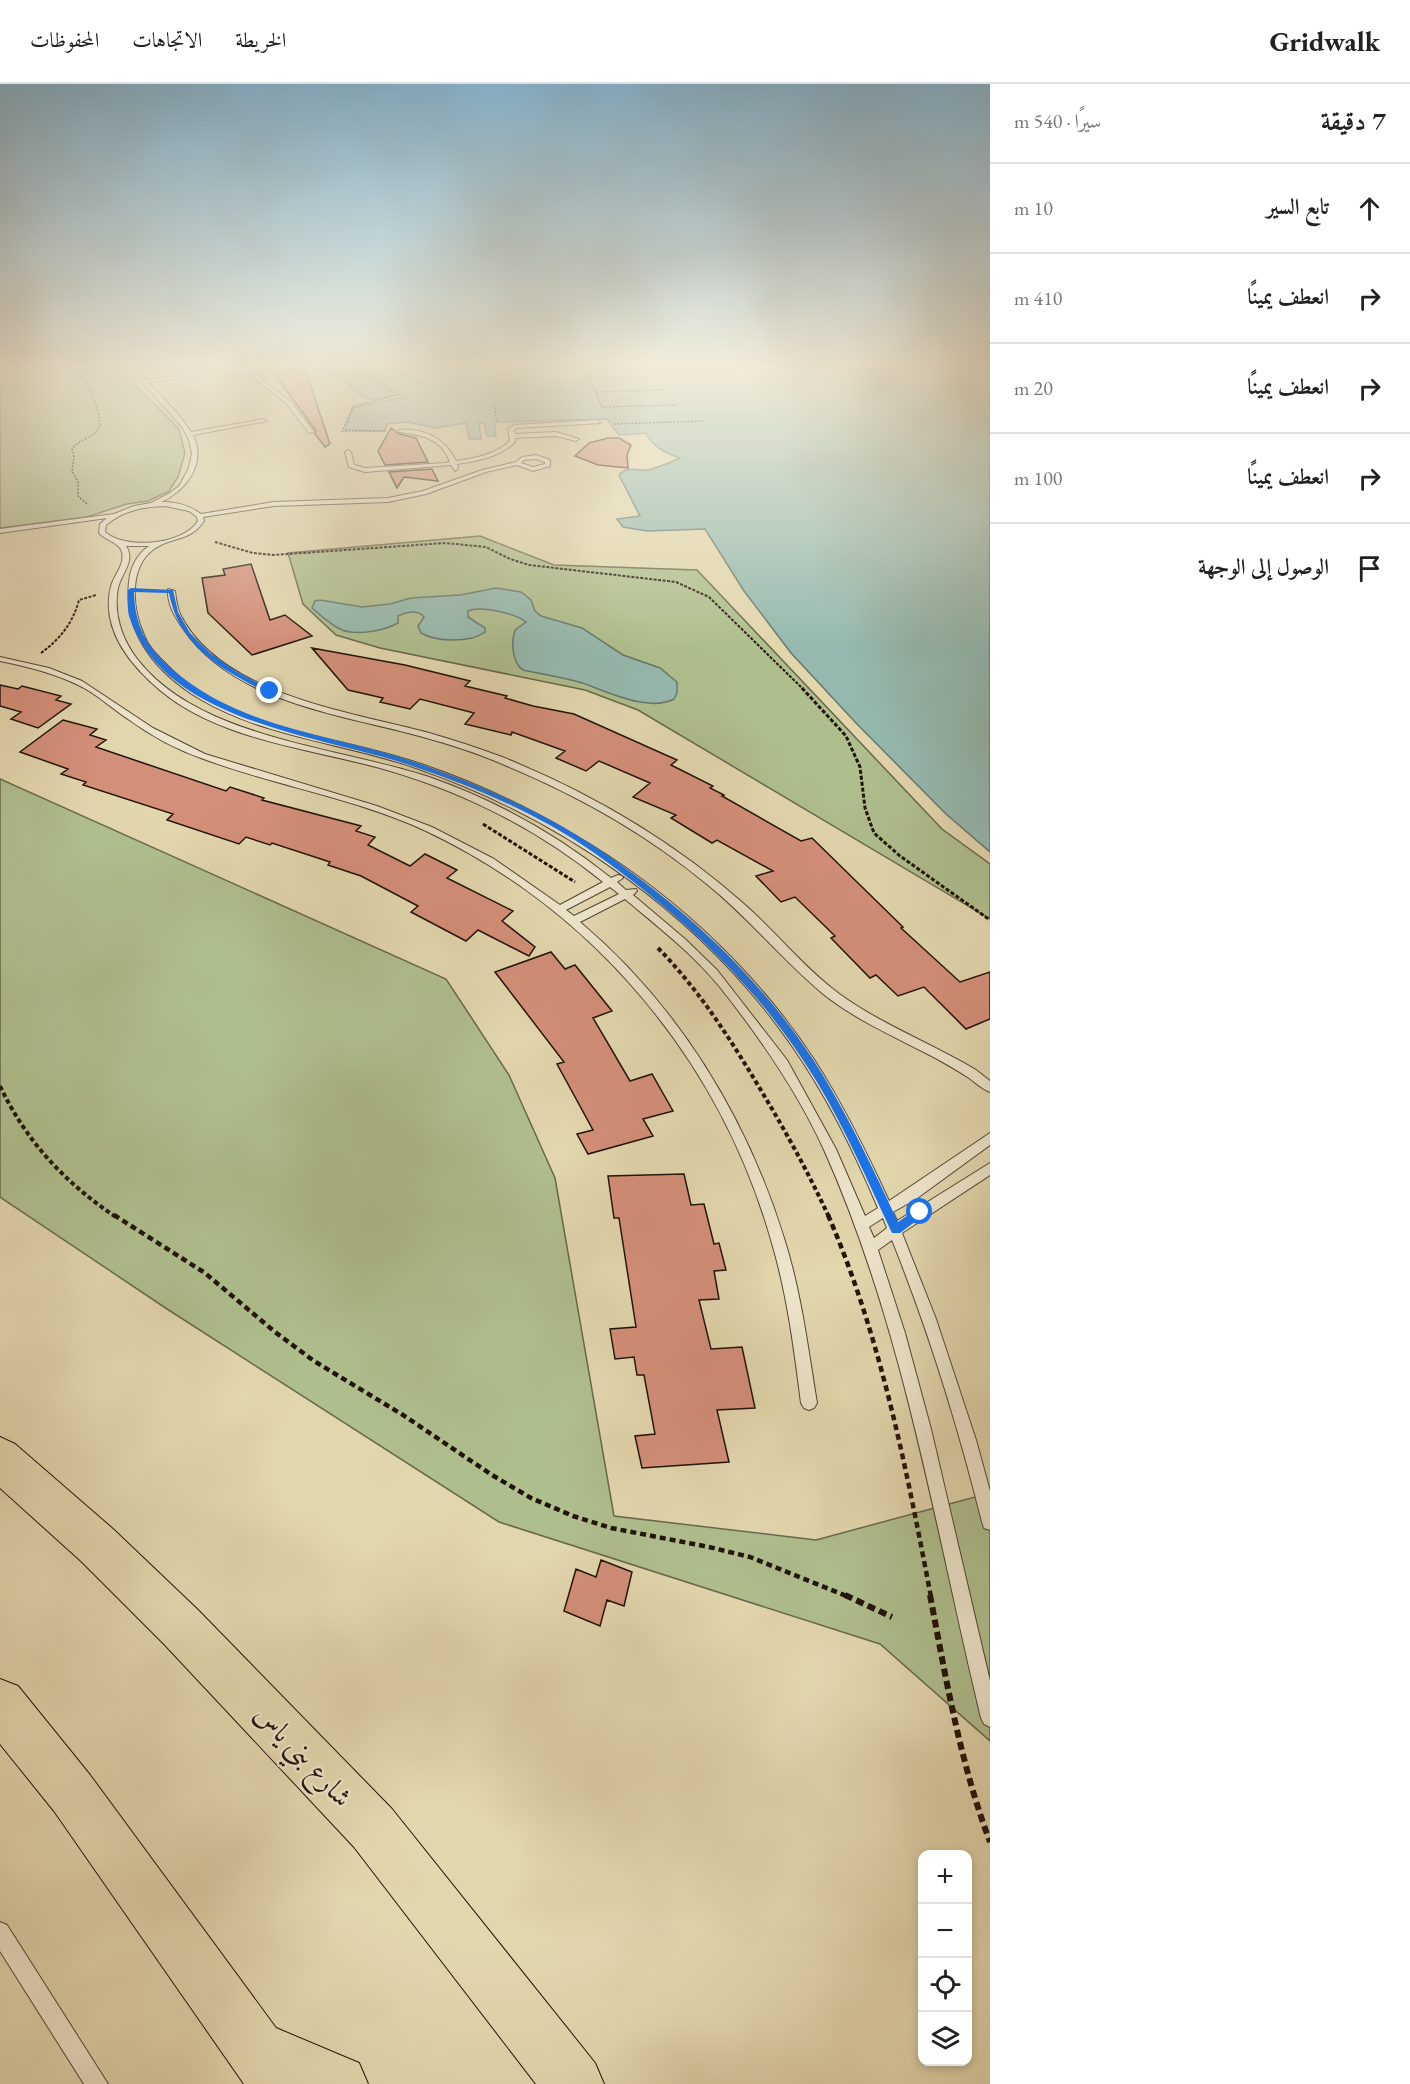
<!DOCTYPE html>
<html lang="ar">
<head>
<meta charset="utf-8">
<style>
  :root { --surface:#fff; --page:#f2f2f2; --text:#222; --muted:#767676; --line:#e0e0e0 }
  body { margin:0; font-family:"EB Garamond",Amiri,serif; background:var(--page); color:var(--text); direction:rtl }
  .controls { position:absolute; right:18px; bottom:18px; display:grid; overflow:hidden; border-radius:12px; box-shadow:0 3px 9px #0003 }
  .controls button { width:54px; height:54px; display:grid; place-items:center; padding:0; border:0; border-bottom:2px solid var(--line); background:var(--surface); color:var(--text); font:30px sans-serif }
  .stop { position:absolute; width:18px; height:18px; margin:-14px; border:4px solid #1a73e8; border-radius:50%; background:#fff }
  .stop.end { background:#1a73e8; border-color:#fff; box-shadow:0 2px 6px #0008 }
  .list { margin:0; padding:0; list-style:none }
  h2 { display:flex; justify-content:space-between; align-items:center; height:78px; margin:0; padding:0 24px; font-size:26px }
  h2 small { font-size:20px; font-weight:400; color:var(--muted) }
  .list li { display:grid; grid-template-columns:39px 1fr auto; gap:18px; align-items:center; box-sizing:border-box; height:90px; padding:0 24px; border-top:2px solid var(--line) }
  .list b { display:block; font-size:22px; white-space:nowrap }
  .list em { font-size:20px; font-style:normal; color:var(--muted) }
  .icon { flex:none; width:33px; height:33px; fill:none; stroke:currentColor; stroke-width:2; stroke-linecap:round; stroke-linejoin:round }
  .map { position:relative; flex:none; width:990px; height:2000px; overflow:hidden; direction:ltr }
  header { display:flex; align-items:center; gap:36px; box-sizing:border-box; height:84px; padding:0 30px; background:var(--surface); border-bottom:2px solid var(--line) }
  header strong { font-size:28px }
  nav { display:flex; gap:33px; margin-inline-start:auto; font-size:21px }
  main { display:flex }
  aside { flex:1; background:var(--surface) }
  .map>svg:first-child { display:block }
  .green { fill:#afbe8d; stroke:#68684c; stroke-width:1.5 }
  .water { fill:#95b9ae; stroke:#67776d; stroke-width:1.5 }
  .building { fill:#d48f79; stroke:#21130c; stroke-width:1.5 }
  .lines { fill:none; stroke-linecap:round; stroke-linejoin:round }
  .service-casing { stroke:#514434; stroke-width:2 }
  .primary-casing { stroke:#21130c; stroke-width:2 }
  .path-far5 { stroke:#21130c; stroke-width:1.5; stroke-dasharray:2 1.5; stroke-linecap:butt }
  .path-far4 { stroke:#21130c; stroke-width:2; stroke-dasharray:3 1.5; stroke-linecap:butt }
  .path-far3 { stroke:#21130c; stroke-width:3; stroke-dasharray:4 2; stroke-linecap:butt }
  .path-far2 { stroke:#21130c; stroke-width:4; stroke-dasharray:4.5 3; stroke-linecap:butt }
  .path-far1 { stroke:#21130c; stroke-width:4.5; stroke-dasharray:6 4; stroke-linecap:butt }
  .path { stroke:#21130c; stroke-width:6; stroke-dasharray:8 4.5; stroke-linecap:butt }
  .service { fill:#ece4ca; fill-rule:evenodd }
  .primary { fill:#e2d6ad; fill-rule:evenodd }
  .route { fill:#1a73e8 }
  .labels { text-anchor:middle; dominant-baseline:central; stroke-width:4.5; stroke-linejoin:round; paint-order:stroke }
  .near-street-label { font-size:28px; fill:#21130c; stroke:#ece4ca }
</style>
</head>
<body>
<header>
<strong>Gridwalk</strong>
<nav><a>الخريطة</a><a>الاتجاهات</a><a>المحفوظات</a></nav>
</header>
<main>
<aside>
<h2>7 دقيقة<small>سيرًا · 540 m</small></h2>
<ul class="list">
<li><svg class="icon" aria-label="ahead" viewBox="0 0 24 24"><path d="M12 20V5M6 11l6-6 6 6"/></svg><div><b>تابع السير</b></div><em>10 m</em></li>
<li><svg class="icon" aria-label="right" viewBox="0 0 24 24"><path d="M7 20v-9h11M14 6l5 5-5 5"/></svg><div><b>انعطف يمينًا</b></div><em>410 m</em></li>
<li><svg class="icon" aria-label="right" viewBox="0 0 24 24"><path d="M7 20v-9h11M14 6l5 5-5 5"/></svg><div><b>انعطف يمينًا</b></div><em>20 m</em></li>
<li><svg class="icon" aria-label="right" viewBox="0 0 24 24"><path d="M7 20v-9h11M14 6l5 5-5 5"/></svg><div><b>انعطف يمينًا</b></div><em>100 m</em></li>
<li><svg class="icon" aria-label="arrive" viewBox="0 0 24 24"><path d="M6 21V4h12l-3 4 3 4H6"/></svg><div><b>الوصول إلى الوجهة</b></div></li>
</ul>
</aside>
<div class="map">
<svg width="990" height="2000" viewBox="0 0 990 2000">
  <rect width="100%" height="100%" fill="#e2d6ad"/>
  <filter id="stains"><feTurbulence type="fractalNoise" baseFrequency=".00333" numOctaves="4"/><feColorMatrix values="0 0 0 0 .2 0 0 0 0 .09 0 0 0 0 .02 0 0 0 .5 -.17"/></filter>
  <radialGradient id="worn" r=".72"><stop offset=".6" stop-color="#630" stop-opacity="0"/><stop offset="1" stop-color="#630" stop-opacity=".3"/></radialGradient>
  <!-- green -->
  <path class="green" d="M0,284H127L136,301L179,345L185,369L178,393L169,407L148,417L127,420L87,433L0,444Z
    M480,452L554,481L697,486L942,745L990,780V835L638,626L585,606L380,564L336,551L303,520L288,469Z
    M0,695L446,895L509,991L555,1094L614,1432L816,1456L990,1409V1657L880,1560L499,1438L167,1225L0,1113Z"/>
  <!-- water -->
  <path class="water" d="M362,284L359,285V288L392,311C369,321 363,314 347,299C342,294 332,291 325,289V285Z
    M388,284H560L583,287L606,284H990V768L946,730L856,639L791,569L744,507L705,445L647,447L623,443L617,435L640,432L619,391C629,380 641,389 652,385C661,382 672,378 680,374C665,369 653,363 646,349L619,351L607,335L494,338L496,352H487L484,339H479L481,355H469L466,339L436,344L408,338L387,340L385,347L345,346L352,324L403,313L365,288Z
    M496,504L521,508L531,516L535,527L541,532L582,544L623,571L660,584L677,598V609L674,615C647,629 605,606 579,598C560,593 542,590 523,586C512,579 511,558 515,546L526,538C517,530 480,521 468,527V533L485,544V548C471,559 436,558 421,549L418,542L424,533C418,525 405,528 398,532V539C384,547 353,553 338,544C329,539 320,531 312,524L315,517L320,516L362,523L390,520L411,514L460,511Z"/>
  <!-- building -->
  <path class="building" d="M270,284H300L307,291L330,360L325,363L315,350L316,347Z
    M391,344L399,350L416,354L428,378L385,381L378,367Z
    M608,354H619L631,361L627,371L628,384L598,381L575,372L589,359Z
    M432,385L438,397L404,393L397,404L389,388Z
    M251,480L270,536L285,531L312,552L252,571L208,529L202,494L225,491L223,485Z
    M312,564L405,581L470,597L465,602L507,612L505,614L533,622L574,630L677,676L671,681L713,702L710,704L724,711L722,712L801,757L812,754L903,843L901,844L960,898L990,888V935L966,945L924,903L898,912L876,891L870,894L831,854L835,852L795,813L781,818L756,792L773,787L717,756L712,759L671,734L676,731L633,713L650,699L599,677L586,687L556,674L565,667L512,648L511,651L465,640L474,629L420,615L410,625L380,618L383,614L348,606Z
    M0,601L18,605L22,602L61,612L56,616L71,620L38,644L11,635L21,628L0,622Z
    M63,636L97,645L90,651L106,656L96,663L226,707L230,703L264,714L262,716L361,742L356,747L375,753L368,761L410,782L425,770L457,786L447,794L513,827L502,837L535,863L529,872L478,846L466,857L411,828L418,822L361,792L328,781L330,778L272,759L270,761L246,753L239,760L167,736L173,730L83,701L86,698L61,690L68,685L20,668Z
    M551,868L565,885L575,881L612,927L593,934L630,997L652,990L673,1027L643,1035L653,1052L588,1070L577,1050L593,1046L557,980L564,978L495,888Z
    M684,1090L691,1121L704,1120L714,1160L719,1159L726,1186L714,1187L719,1215L699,1216L711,1265L742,1263L755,1324L717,1326L729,1378L642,1384L635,1352L655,1350L644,1291H637L634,1273L615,1275L610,1245L636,1243L619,1134H614L608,1092Z
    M601,1476L632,1488L624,1522L607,1516L600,1542L564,1527L576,1485L596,1493Z"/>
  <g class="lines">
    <!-- service casing -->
    <g class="service-casing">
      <path id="service" d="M135,284H157L141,286L147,296L230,284H235L232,287L264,292V294H260L291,318L314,348L309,349L287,320L254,294L226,288L149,299L178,330L191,348L264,335L267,337L193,351C207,379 186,407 161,418C176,418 189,421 201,430L274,418L388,414L423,407L482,386L516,378L522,373L536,371L550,376V382L533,387L517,381L486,388L426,410L388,418L274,422L203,433L204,437C193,454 179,453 161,461C128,476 131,522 144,551C148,562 156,570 164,578C230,649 338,650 424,681C476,699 526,722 573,750C668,805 755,885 815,977C844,1022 867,1069 889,1117L990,1049V1061L916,1115L893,1128L897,1137L990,1079V1091L902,1149L936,1235L976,1356L990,1407V1446L984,1444L982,1438C958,1342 929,1248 892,1156L878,1166L905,1249L931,1345L990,1597V1643L984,1640L981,1634C935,1444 905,1248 825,1068C799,1010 759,952 719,902C692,869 657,842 625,815L580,838C678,921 746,1032 784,1154C801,1207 808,1264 817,1319L814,1324L809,1326L804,1324L801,1319C794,1264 787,1209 771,1156C720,977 595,827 426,747C355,714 275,702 201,674C175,665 150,651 128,635C113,625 100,613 84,604C58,590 29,583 0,577V573L49,584L82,597L153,644L205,670L377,722L432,743L494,775L560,821L603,798C539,746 466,709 387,686C314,665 221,657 161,607C131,582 100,545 111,502C114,491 125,481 122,468C120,459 105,456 99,449L100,440L107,434L0,449V445L114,430L134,422L151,419L170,409L179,402L188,386L192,370L189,356L183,344L143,299ZM536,375L545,378V380L533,383L521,379L524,376ZM165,422L189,427L197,433L198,437C183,461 126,466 105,448L106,441C124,426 143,423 165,422ZM126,462H149C137,470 130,484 129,498C123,550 158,590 200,615C266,654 345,659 416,684C564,735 702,832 792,962C827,1012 854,1067 878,1124L865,1132L836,1065L787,976L717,886L685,855L633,811L637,807L636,805L626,806L617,798L623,794L622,792L618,791L611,794C556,750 495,716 429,693C339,663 200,655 138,576C122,556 113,530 118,504C121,490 136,477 126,462ZM610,803L619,810L574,832L566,826ZM883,1134L887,1144L874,1154L869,1143Z
        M598,336L600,339L517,344L514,346L515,350L556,348L579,355L576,357L556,352L515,354V358C499,373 478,377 457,380L458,385L455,387L451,381L365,388L349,383L345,368L348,366L351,368L354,381L365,384L445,379L450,378C441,354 422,351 399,348V346C424,344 445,354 456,377C475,374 495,371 510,357L508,345L514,341Z
        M168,505L175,507C176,515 177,523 180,530C220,611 351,628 429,649C454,656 478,664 502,673C589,708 673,757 744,820C776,848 803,883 838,909C880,940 931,959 976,986L990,997V1008C982,1005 976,999 969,994C960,988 950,982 939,976C902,956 861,939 827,913C785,879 750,835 708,801C648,751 579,712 507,682C480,670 452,661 423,653C343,631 235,619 184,546C175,533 167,521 168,505Z
        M0,1838L7,1841L108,2000H84L0,1867Z"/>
    </g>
    <!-- primary casing -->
    <g class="primary-casing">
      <path id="primary" d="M0,1353L15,1360L113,1445L198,1526L392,1725L595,1979L604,2000H536L354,1763L164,1560L81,1477L0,1404Z
        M0,1595L18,1602L90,1691L276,1944L359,1979L368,2000H244L54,1727L0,1660Z"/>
    </g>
    <!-- path-far5 -->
    <path class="path-far5" d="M73,284C77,288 83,293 86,298C91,306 103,337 99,344C93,354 78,356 72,365L74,373L72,387L78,398V412L87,420
      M118,284L123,294
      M370,284L362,287L397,311L354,322L342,347H386
      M389,284L436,305
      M483,284L494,285
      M586,287L602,323
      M590,294L662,293
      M596,308L666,306
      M494,320L497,338
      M602,323L678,321
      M614,340L703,337"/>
    <!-- path-far4 -->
    <path class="path-far4" d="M215,458L253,469L274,471L445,459L486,463L510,475L529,481L676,498L709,513L803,605
      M41,569C60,555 73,539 79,516L96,511"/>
    <!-- path-far3 -->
    <path class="path-far3" d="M802,604L846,652L860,683L865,724L874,749L900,772L990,836
      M483,740L575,798"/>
    <!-- path-far2 -->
    <path class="path-far2" d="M658,864C700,907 731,956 762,1008C786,1048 809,1090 829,1133
      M0,1002C26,1057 65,1099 116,1133"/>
    <!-- path-far1 -->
    <path class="path-far1" d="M114,1131L205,1189L275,1248L314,1277L403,1331L492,1391L531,1414L573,1432L611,1444L709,1463L750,1473L849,1513
      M828,1131C881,1253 906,1383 931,1513"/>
    <!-- path -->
    <path class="path" d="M845,1511L892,1533
      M930,1511C946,1595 960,1678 990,1758"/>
    <!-- service -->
    <use href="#service" class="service"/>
    <!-- primary -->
    <use href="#primary" class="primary"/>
  </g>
  <!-- sky -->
  <linearGradient id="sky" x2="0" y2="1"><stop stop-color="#87b6d1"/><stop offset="0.5" stop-color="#f2edda"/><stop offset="1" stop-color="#f2edda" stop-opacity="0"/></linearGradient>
  <rect width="990" height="564" fill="url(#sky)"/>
  <!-- route -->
  <path class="route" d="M131,504L173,506L178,528L190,549L210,569L237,588L273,607L268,609C222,586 179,563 169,509L134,508C135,549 152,570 183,594C252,647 339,651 418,679C480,701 542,727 597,764C686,824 769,901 824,993C852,1040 875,1089 898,1138L920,1123L926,1128L924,1131L900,1149H892C868,1098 846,1046 817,998C761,905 681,830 593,768C538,730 475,703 412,682C322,651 164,640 129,532C127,524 128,514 128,506Z"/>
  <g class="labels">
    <!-- near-street labels -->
    <g class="near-street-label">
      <text transform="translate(304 1671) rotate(47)">شارع بني ياس</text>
    </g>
  </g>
  <rect width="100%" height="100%" filter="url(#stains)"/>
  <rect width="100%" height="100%" fill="url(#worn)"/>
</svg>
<div class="controls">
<button>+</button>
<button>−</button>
<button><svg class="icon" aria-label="locate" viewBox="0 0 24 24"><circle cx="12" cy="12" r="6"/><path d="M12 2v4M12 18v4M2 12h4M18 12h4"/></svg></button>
<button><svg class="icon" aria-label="layers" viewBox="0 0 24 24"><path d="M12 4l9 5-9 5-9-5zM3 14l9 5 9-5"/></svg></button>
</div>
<div class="stop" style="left:920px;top:1128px"></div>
<div class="stop end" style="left:270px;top:607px"></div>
</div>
</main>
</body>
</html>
